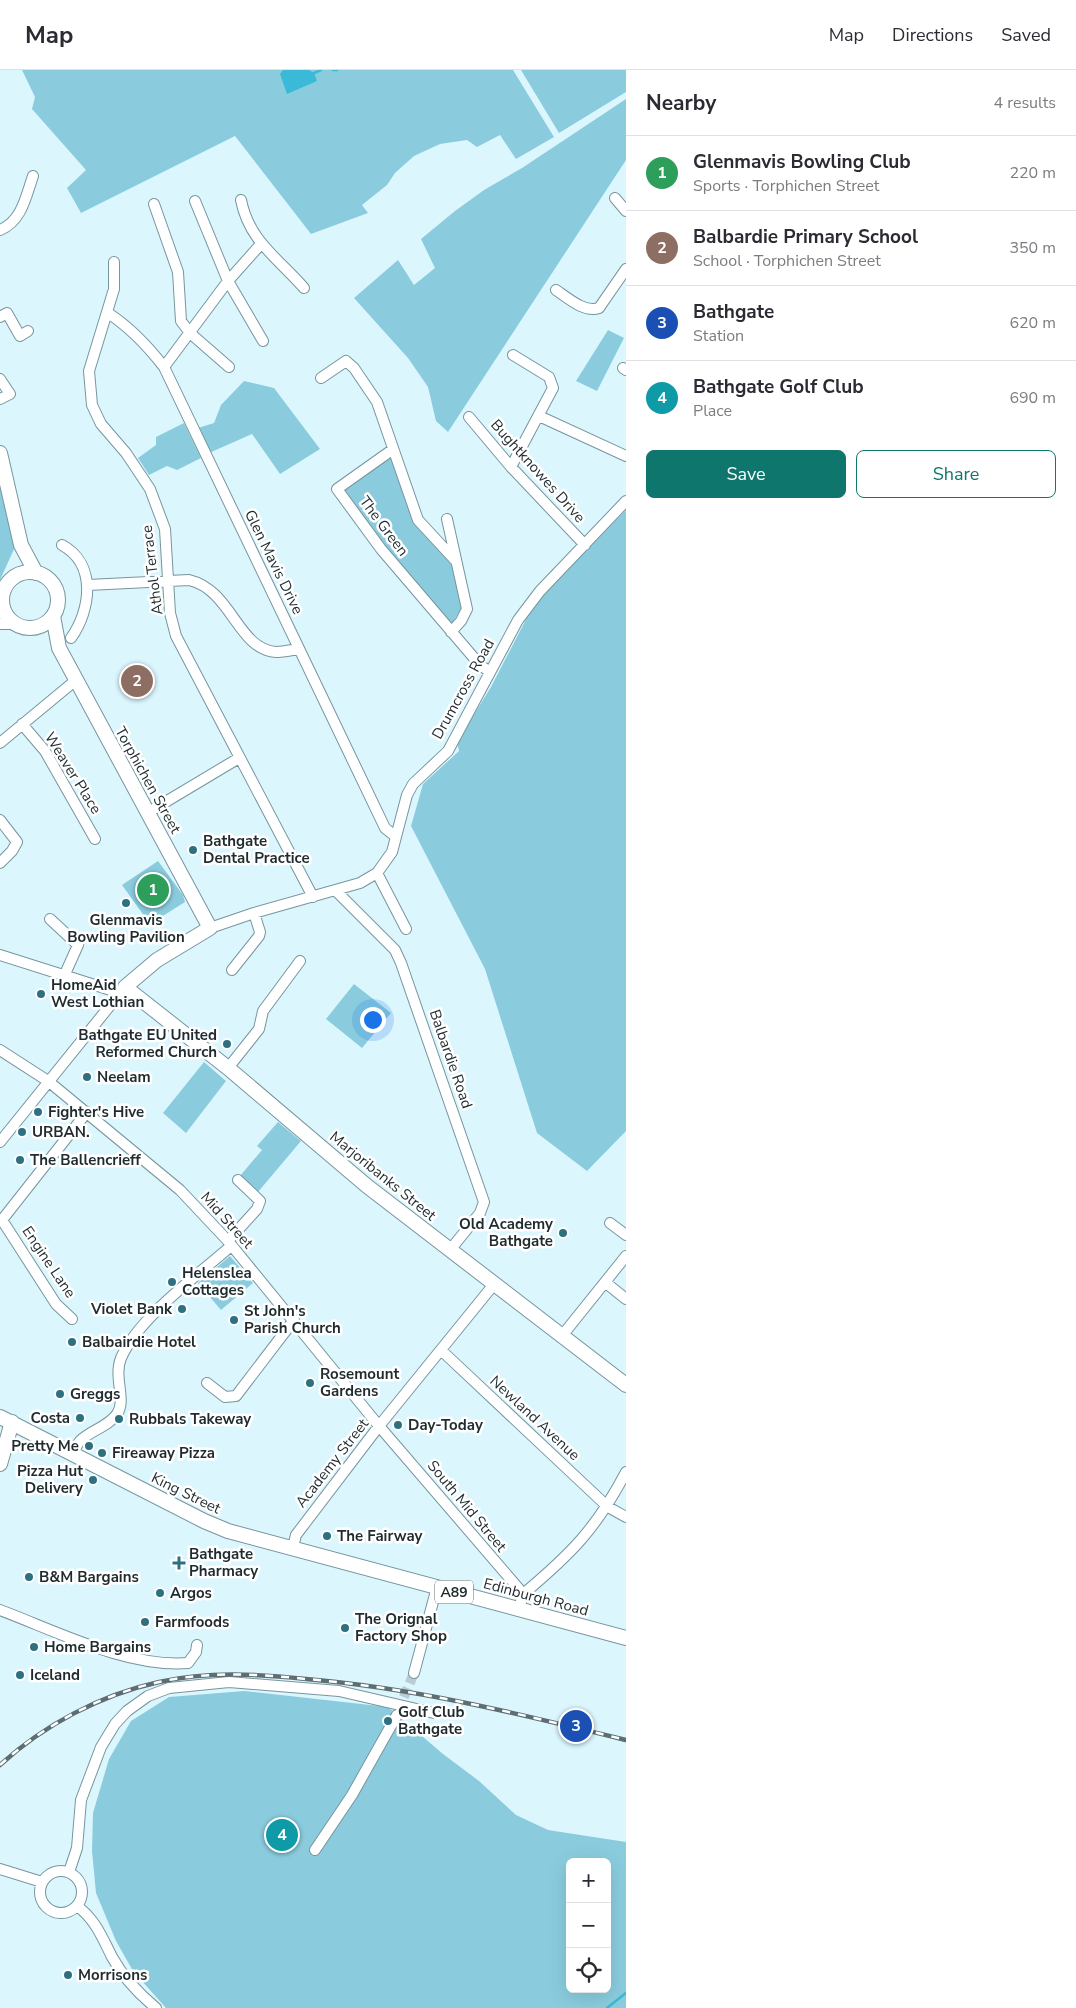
<!DOCTYPE html>
<html lang="en">
<head>
<meta charset="utf-8">
<style>
  :root { --surface:#fff; --page:#f7f7f7; --text:#2b2b33; --muted:#7c7c81; --line:#e1e1e2; --accent:#0f766e }
  body { margin:0; font-family:"Nunito Sans",sans-serif; background:var(--page); color:var(--text) }
  .controls { position:absolute; right:15px; bottom:15px; display:grid; overflow:hidden; border-radius:8px; box-shadow:0 5px 20px #0002 }
  .controls button { width:45px; height:45px; display:grid; place-items:center; padding:0; border:0; border-bottom:1px solid var(--line); background:var(--surface); color:var(--text); font:25px sans-serif }
  .you { position:absolute; left:372px; top:949px; width:18px; height:18px; margin:-12px; border:4px solid #fff; border-radius:50%; background:#1a73e8; box-shadow:0 0 0 8px #1a73e833 }
  .badge { display:grid; place-items:center; width:32px; height:32px; border-radius:50%; background:var(--accent); color:#fff; font-size:16px; font-weight:700 }
  .pin { position:absolute; translate:-50% -50%; border:2px solid #fff; box-shadow:0 1px 5px #0006 }
  .list { margin:0; padding:0; list-style:none }
  h2 { display:flex; justify-content:space-between; align-items:center; height:65px; margin:0; padding:0 20px; font-size:21px }
  h2 small { font-size:16px; font-weight:400; color:var(--muted) }
  .list li { display:grid; grid-template-columns:32px 1fr auto; gap:15px; align-items:center; box-sizing:border-box; height:75px; padding:0 20px; border-top:1px solid var(--line) }
  .list b { display:block; font-size:19px; white-space:nowrap }
  .list p { margin:0; font-size:16px; white-space:nowrap; color:var(--muted) }
  .list em { font-size:16px; font-style:normal; color:var(--muted) }
  .actions { display:flex; gap:10px; padding:15px 20px }
  .actions a { flex:1; padding:11px 0; border:1px solid var(--accent); border-radius:8px; text-align:center; font-size:18px; color:var(--accent) }
  .actions .main { background:var(--accent); color:#fff }
  .icon { flex:none; width:28px; height:28px; fill:none; stroke:currentColor; stroke-width:2; stroke-linecap:round; stroke-linejoin:round }
  .map { position:relative; flex:none; width:626px; height:1938px; overflow:hidden }
  header { display:flex; align-items:center; gap:30px; box-sizing:border-box; height:70px; padding:0 25px; background:var(--surface); border-bottom:1px solid var(--line) }
  header strong { font-size:24px }
  nav { display:flex; gap:28px; margin-inline-start:auto; font-size:18px }
  main { display:flex }
  aside { flex:1; background:var(--surface) }
  .map>svg:first-child { display:block }
  .green { fill:#8accde; fill-rule:evenodd }
  .water { fill:#3abad7 }
  .lines { fill:none; stroke-linecap:round; stroke-linejoin:round }
  .stream { stroke:#3abad7; stroke-width:2.5 }
  .minor-tunnel { stroke:#b6cdd4; stroke-width:10; stroke-dasharray:10 5; stroke-linecap:butt }
  .minor-casing { stroke:#77959d; stroke-width:12 }
  .major-casing { stroke:#77959d; stroke-width:16 }
  .minor { stroke:#fff; stroke-width:10 }
  .major { stroke:#fff; stroke-width:14 }
  .rail-casing { stroke:#5d6d72; stroke-width:4.5 }
  .rail { stroke:#fff; stroke-width:2.5; stroke-dasharray:8; stroke-linecap:butt }
  .poi-dot { fill:#2d7181; stroke:#fff; stroke-width:2 }
  .labels { text-anchor:middle; dominant-baseline:central; stroke-width:5; stroke-linejoin:round; paint-order:stroke }
  .shield { fill:#fff; stroke:#626b6d; stroke-width:1 }
  .shield-label { font-size:14px; font-weight:bold; fill:#1f2b2e }
  .street-label { font-size:15px; fill:#1f2b2e; stroke:#fff }
  .poi-label { font-size:15px; font-weight:bold; fill:#1f2b2e; stroke:#fff; text-anchor:start }
</style>
</head>
<body>
<header>
<strong>Map</strong>
<nav><a>Map</a><a>Directions</a><a>Saved</a></nav>
</header>
<main>
<div class="map">
<svg width="626" height="1938" viewBox="0 0 626 1938">
  <rect width="100%" height="100%" fill="#dcf6fe"/>
  <!-- green -->
  <path class="green" d="M22,0H513L554,67L516,89L500,65L477,77L467,70L440,74L414,86L395,103L387,115L362,135L368,143L311,164L235,66L81,143L67,118L86,100L32,39L35,27Z
    M521,0H626V22L559,63Z
    M626,29V90L448,362L436,351L428,317L408,288L354,228L398,190L414,215L435,198L421,169L455,141L484,120L522,98Z
    M608,260L624,268L597,321L576,311Z
    M244,311L274,318L320,379L280,404L252,364L209,383L198,358L214,353L221,335Z
    M184,353L201,388L177,400L167,396L149,405L138,388L156,375V367Z
    M387,388L392,390L414,452L444,483L453,497L462,537L453,552L448,553L399,495L345,422V419Z
    M0,407L15,477L0,510Z
    M626,440V1061L587,1101L537,1063L485,899L411,756L423,714L459,681L457,672L491,617L534,534Z
    M158,791L183,825L185,832L150,854L122,815Z
    M354,914L391,943L362,978L326,949Z
    M204,992L226,1011L186,1063L163,1043Z
    M278,1052L301,1071L258,1122L240,1106L262,1080L257,1076Z
    M230,1186L253,1213L221,1240L198,1213Z
    M244,1621L388,1637L443,1684L479,1711L516,1745L548,1760L626,1772V1938H166L133,1901L116,1871L96,1823L92,1781L93,1743L109,1689L131,1651L169,1627ZM570,1792H607V1919H570Z"/>
  <!-- water -->
  <path class="water" d="M283,0H309L314,3L317,11L287,24L280,4Z"/>
  <g class="lines">
    <!-- stream -->
    <path class="stream" d="M333,0H337
      M314,3L321,0
      M607,1938L626,1923"/>
    <!-- minor-tunnel -->
    <path class="minor-tunnel" d="M398,1641L414,1603"/>
    <!-- minor casing -->
    <g class="minor-casing">
      <path id="minor" d="M615,128L626,141
        M241,130C249,171 278,188 304,218
        M195,131L228,211L263,271
        M154,134L178,202L181,251L190,263L229,297
        M0,160C22,151 26,126 33,106
        M114,192V219L89,301L92,335L101,354L126,383L150,419L165,459L170,543L176,566L313,827
        M556,220C568,228 584,243 599,238L626,199
        M108,243C131,258 147,275 164,297L385,758L395,766
        M0,247L7,243L20,266L28,261
        M164,297L228,211L261,174
        M623,298L626,300
        M321,308L346,291L354,298L377,332L418,450L455,490
        M0,309L10,324L0,329
        M539,346L626,386
        M469,347L511,397L585,475
        M392,380L337,419L381,479L480,595L490,602
        M511,397L553,318L549,307L513,285
        M447,449L467,539L461,551L451,562
        M62,475C97,494 91,540 71,568
        M88,515L189,510C232,520 237,579 276,582C283,582 292,580 299,579
        M0,533H1
        M0,554H15
        M22,654L45,681L95,769
        M0,673L76,610
        M147,743L239,688
        M0,750L17,772L12,781L0,793
        M377,803L406,859
        M335,820L395,880L401,893L484,1132L480,1143L450,1180
        M50,849L78,875L65,904
        M210,858L254,843L360,813L377,803L392,782L407,725L413,714L448,681L518,550L540,521L626,431
        M0,885L120,923
        M232,900L259,866L260,862L254,843
        M0,980L48,1011L180,1120L228,1171L379,1356L519,1519L522,1525L520,1539
        M228,998L259,959L263,941L300,891
        M0,1072L125,917
        M610,1153L626,1165
        M228,1171L257,1139L260,1131L238,1110
        M606,1213L626,1229
        M72,1249L56,1234L2,1150L87,1042
        M561,1267L626,1186
        M442,1281L608,1437L626,1447
        M207,1313L225,1327L236,1326L294,1250
        M71,1384C74,1380 77,1375 80,1371C91,1360 108,1357 117,1344C127,1330 113,1308 121,1288C139,1247 197,1206 231,1176
        M293,1477L296,1465L379,1356L495,1213
        M522,1525C571,1484 596,1459 626,1402
        M0,1540C56,1561 128,1598 188,1593L196,1582L197,1575
        M414,1603L437,1517
        M315,1780L352,1725L397,1645
        M0,1799L42,1812
        M40 1822a21 21 0 1 1 42 0a21 21 0 1 1-42 0Z
        M69,1802L77,1778L81,1730L101,1677L115,1654L127,1641L148,1626L169,1618L229,1612L339,1621L434,1643
        M77,1836C95,1849 102,1867 112,1887C123,1907 139,1924 156,1938"/>
    </g>
    <!-- major casing -->
    <g class="major-casing">
      <path id="major" d="M0,383L21,475L36,503
        M2 530a28 28 0 1 1 56 0a28 28 0 1 1-56 0Z
        M53,546L59,578L210,858L157,890L125,917L228,998L367,1116L626,1315
        M0,1347L204,1451L228,1461L626,1568
        M0,1394L12,1352"/>
    </g>
    <!-- minor -->
    <use href="#minor" class="minor"/>
    <!-- major -->
    <use href="#major" class="major"/>
    <!-- rail casing -->
    <g class="rail-casing">
      <path id="rail" d="M0,1695C44,1655 100,1625 159,1612C208,1601 257,1604 306,1609C415,1618 520,1644 626,1670"/>
    </g>
    <!-- rail -->
    <use href="#rail" class="rail"/>
  </g>
  <!-- markers -->
  <g class="poi-dot">
    <circle cx="193" cy="780" r="5"/>
    <circle cx="126" cy="833" r="5"/>
    <circle cx="41" cy="924" r="5"/>
    <circle cx="227" cy="974" r="5"/>
    <circle cx="87" cy="1007" r="5"/>
    <circle cx="38" cy="1042" r="5"/>
    <circle cx="22" cy="1062" r="5"/>
    <circle cx="20" cy="1090" r="5"/>
    <circle cx="563" cy="1163" r="5"/>
    <circle cx="172" cy="1212" r="5"/>
    <circle cx="182" cy="1239" r="5"/>
    <circle cx="234" cy="1250" r="5"/>
    <circle cx="72" cy="1272" r="5"/>
    <circle cx="310" cy="1313" r="5"/>
    <circle cx="60" cy="1324" r="5"/>
    <circle cx="80" cy="1348" r="5"/>
    <circle cx="119" cy="1349" r="5"/>
    <circle cx="398" cy="1355" r="5"/>
    <circle cx="89" cy="1376" r="5"/>
    <circle cx="102" cy="1383" r="5"/>
    <circle cx="93" cy="1410" r="5"/>
    <circle cx="327" cy="1466" r="5"/>
    <path d="M176.5 1485.5h5v5h5v5h-5v5h-5v-5h-5v-5h5z"/>
    <circle cx="29" cy="1507" r="5"/>
    <circle cx="160" cy="1523" r="5"/>
    <circle cx="145" cy="1552" r="5"/>
    <circle cx="345" cy="1558" r="5"/>
    <circle cx="34" cy="1577" r="5"/>
    <circle cx="20" cy="1605" r="5"/>
    <circle cx="388" cy="1651" r="5"/>
    <circle cx="68" cy="1905" r="5"/>
  </g>
  <g class="labels">
    <!-- shield labels -->
    <rect class="shield" x="435" y="1510.5" width="38" height="23" rx="4"/>
    <g class="shield-label">
      <text x="454" y="1522">A89</text>
    </g>
    <!-- street labels -->
    <g class="street-label">
      <text transform="translate(538 401) rotate(48)">Bughtknowes Drive</text>
      <text transform="translate(384 456) rotate(53)">The Green</text>
      <text transform="translate(274 492) rotate(64)">Glen Mavis Drive</text>
      <text transform="translate(152 500) rotate(-97)">Athol Terrace</text>
      <text transform="translate(463 619) rotate(-61)">Drumcross Road</text>
      <text transform="translate(73 703) rotate(58)">Weaver Place</text>
      <text transform="translate(148 710) rotate(61)">Torphichen Street</text>
      <text transform="translate(451 989) rotate(71)">Balbardie Road</text>
      <text transform="translate(383 1106) rotate(39)">Marjoribanks Street</text>
      <text transform="translate(227 1150) rotate(48)">Mid Street</text>
      <text transform="translate(49 1192) rotate(56)">Engine Lane</text>
      <text transform="translate(535 1348) rotate(43)">Newland Avenue</text>
      <text transform="translate(332 1393) rotate(-52)">Academy Street</text>
      <text transform="translate(186 1423) rotate(26)">King Street</text>
      <text transform="translate(467 1436) rotate(50)">South Mid Street</text>
      <text transform="translate(536 1527) rotate(15)">Edinburgh Road</text>
    </g>
    <!-- poi labels -->
    <g class="poi-label">
      <text x="203" y="771">Bathgate<tspan x="203" dy="17">Dental Practice</tspan></text>
      <text x="126" y="850" text-anchor="middle">Glenmavis<tspan x="126" dy="17">Bowling Pavilion</tspan></text>
      <text x="51" y="915">HomeAid<tspan x="51" dy="17">West Lothian</tspan></text>
      <text x="217" y="965" text-anchor="end">Bathgate EU United<tspan x="217" dy="17">Reformed Church</tspan></text>
      <text x="97" y="1007">Neelam</text>
      <text x="48" y="1042">Fighter's Hive</text>
      <text x="32" y="1062">URBAN.</text>
      <text x="30" y="1090">The Ballencrieff</text>
      <text x="553" y="1154" text-anchor="end">Old Academy<tspan x="553" dy="17">Bathgate</tspan></text>
      <text x="182" y="1203">Helenslea<tspan x="182" dy="17">Cottages</tspan></text>
      <text x="172" y="1239" text-anchor="end">Violet Bank</text>
      <text x="244" y="1241">St John's<tspan x="244" dy="17">Parish Church</tspan></text>
      <text x="82" y="1272">Balbairdie Hotel</text>
      <text x="320" y="1304">Rosemount<tspan x="320" dy="17">Gardens</tspan></text>
      <text x="70" y="1324">Greggs</text>
      <text x="70" y="1348" text-anchor="end">Costa</text>
      <text x="129" y="1349">Rubbals Takeway</text>
      <text x="408" y="1355">Day-Today</text>
      <text x="79" y="1376" text-anchor="end">Pretty Me</text>
      <text x="112" y="1383">Fireaway Pizza</text>
      <text x="83" y="1401" text-anchor="end">Pizza Hut<tspan x="83" dy="17">Delivery</tspan></text>
      <text x="337" y="1466">The Fairway</text>
      <text x="189" y="1484">Bathgate<tspan x="189" dy="17">Pharmacy</tspan></text>
      <text x="39" y="1507">B&amp;M Bargains</text>
      <text x="170" y="1523">Argos</text>
      <text x="355" y="1549">The Orignal<tspan x="355" dy="17">Factory Shop</tspan></text>
      <text x="155" y="1552">Farmfoods</text>
      <text x="44" y="1577">Home Bargains</text>
      <text x="30" y="1605">Iceland</text>
      <text x="398" y="1642">Golf Club<tspan x="398" dy="17">Bathgate</tspan></text>
      <text x="78" y="1905">Morrisons</text>
    </g>
  </g>
</svg>
<div class="controls">
<button>+</button>
<button>−</button>
<button><svg class="icon" aria-label="locate" viewBox="0 0 24 24"><circle cx="12" cy="12" r="6"/><path d="M12 2v4M12 18v4M2 12h4M18 12h4"/></svg></button>
</div>
<div class="you"></div>
<div class="pin badge" style="left:153px;top:820px;background:#2e9e5b">1</div>
<div class="pin badge" style="left:137px;top:611px;background:#8d6e63">2</div>
<div class="pin badge" style="left:576px;top:1656px;background:#1a4fb4">3</div>
<div class="pin badge" style="left:282px;top:1765px;background:#0f9aa8">4</div>
</div>
<aside>
<h2>Nearby<small>4 results</small></h2>
<ul class="list">
<li><span class="badge" style="background:#2e9e5b">1</span><div><b>Glenmavis Bowling Club</b><p>Sports · Torphichen Street</p></div><em>220 m</em></li>
<li><span class="badge" style="background:#8d6e63">2</span><div><b>Balbardie Primary School</b><p>School · Torphichen Street</p></div><em>350 m</em></li>
<li><span class="badge" style="background:#1a4fb4">3</span><div><b>Bathgate</b><p>Station</p></div><em>620 m</em></li>
<li><span class="badge" style="background:#0f9aa8">4</span><div><b>Bathgate Golf Club</b><p>Place</p></div><em>690 m</em></li>
</ul>
<div class="actions"><a class="main">Save</a><a>Share</a></div>
</aside>
</main>
</body>
</html>
